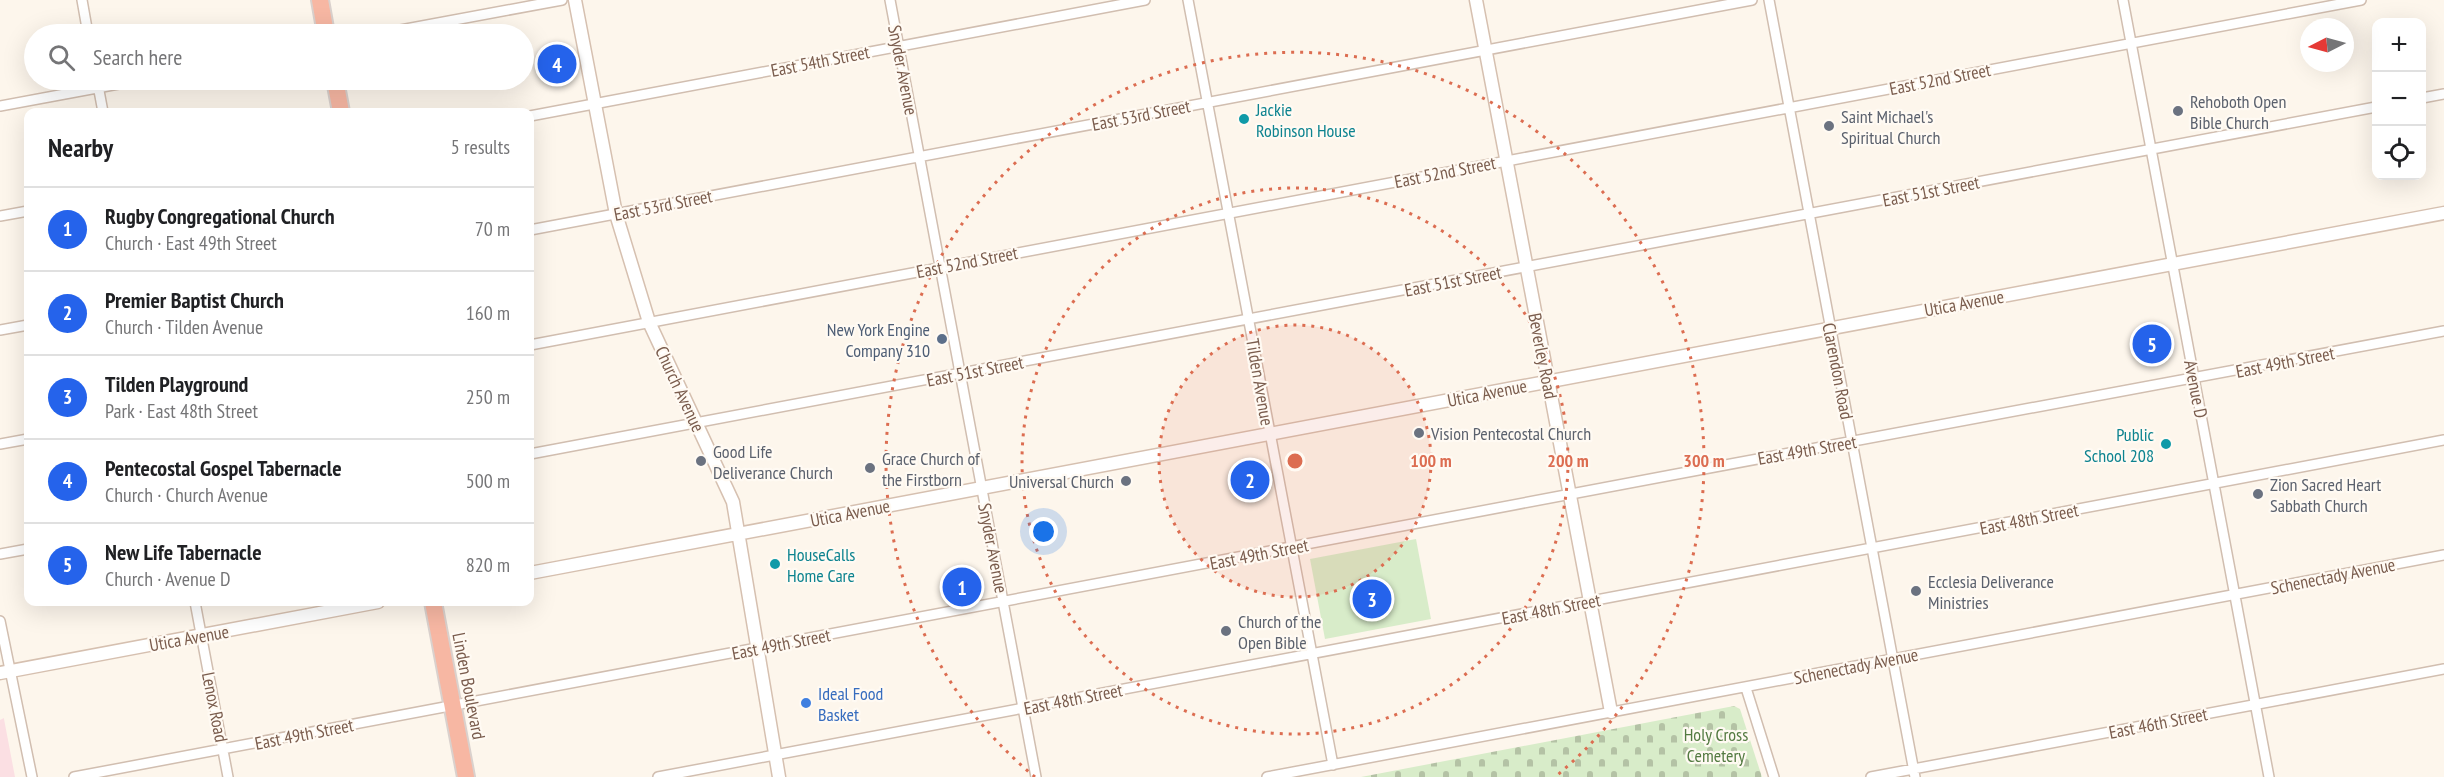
<!DOCTYPE html>
<html lang="en">
<head>
<meta charset="utf-8">
<style>
  :root { --surface:#fff; --page:#f2f2f2; --text:#202124; --muted:#757577; --line:#e0e0e0; --accent:#2563eb }
  body { margin:0; font-family:"PT Sans Narrow",sans-serif; background:var(--page); color:var(--text) }
  .controls { position:absolute; right:18px; top:18px; display:grid; overflow:hidden; border-radius:12px; box-shadow:0 6px 24px #0002 }
  .controls button { width:54px; height:54px; display:grid; place-items:center; padding:0; border:0; border-bottom:2px solid var(--line); background:var(--surface); color:var(--text); font:30px sans-serif }
  .compass { position:absolute; left:2300px; top:18px; width:54px; height:54px; border-radius:50%; background:var(--surface); box-shadow:0 6px 24px #0002; rotate:264deg }
  .you { position:absolute; left:1044px; top:532px; width:21px; height:21px; margin:-15px; border:4px solid #fff; border-radius:50%; background:#1a73e8; box-shadow:0 0 0 9px #1a73e833 }
  .badge { display:grid; place-items:center; width:39px; height:39px; border-radius:50%; background:var(--accent); color:#fff; font-size:20px; font-weight:700 }
  .pin { position:absolute; translate:-50% -50%; border:3px solid #fff; box-shadow:0 2px 6px #0006 }
  .list { margin:0; padding:0; list-style:none }
  h2 { display:flex; justify-content:space-between; align-items:center; height:78px; margin:0; padding:0 24px; font-size:26px }
  h2 small { font-size:20px; font-weight:400; color:var(--muted) }
  .list li { display:grid; grid-template-columns:39px 1fr auto; gap:18px; align-items:center; box-sizing:border-box; height:84px; padding:0 24px; border-top:2px solid var(--line) }
  .list b { display:block; font-size:22px; white-space:nowrap }
  .list p { margin:0; font-size:20px; white-space:nowrap; color:var(--muted) }
  .list em { font-size:20px; font-style:normal; color:var(--muted) }
  .icon { flex:none; width:33px; height:33px; fill:none; stroke:currentColor; stroke-width:2; stroke-linecap:round; stroke-linejoin:round }
  .map { position:relative; flex:none; width:2444px; height:777px; overflow:hidden }
  .search { position:absolute; background:var(--surface); box-shadow:0 6px 24px #0002; left:24px; top:24px; width:510px; height:66px; display:flex; align-items:center; gap:15px; box-sizing:border-box; padding:0 21px; border-radius:33px; color:var(--muted); font-size:22px }
  .panel { position:absolute; background:var(--surface); box-shadow:0 6px 24px #0002; left:24px; top:108px; width:510px; height:498px; border-radius:12px }
  .map>svg:first-child { display:block }
  .medical { fill:#fbdfe3 }
  .cemetery { fill:url(#cemetery-stones) }
  .green { fill:#d8ecc9 }
  .lines { fill:none; stroke-linecap:round; stroke-linejoin:round }
  .street-casing { stroke:#d1beb0; stroke-width:12 }
  .secondary-casing { stroke:#d6c0b0; stroke-width:15 }
  .highway-casing { stroke:#dad1cd; stroke-width:20 }
  .street { stroke:#fff; stroke-width:9 }
  .secondary { stroke:#fff; stroke-width:12 }
  .highway { stroke:#f7b7a3; stroke-width:16 }
  .ring { fill:none; stroke:#dc6d51; stroke-width:3; stroke-dasharray:3 6 }
  .worship-dot { fill:#6b7280; stroke:#fffaf3; stroke-width:2 }
  .culture-dot { fill:#0f9aa8; stroke:#fffaf3; stroke-width:2 }
  .service-dot { fill:#5c6f8a; stroke:#fffaf3; stroke-width:2 }
  .shop-dot { fill:#3f7fe0; stroke:#fffaf3; stroke-width:2 }
  .labels { text-anchor:middle; dominant-baseline:central; stroke-width:4.5; stroke-linejoin:round; paint-order:stroke }
  .street-label { font-size:18px; fill:#7a5c4d; stroke:#fffaf3 }
  .worship-label { font-size:18px; fill:#5b616d; stroke:#fffaf3; text-anchor:start }
  .culture-label { font-size:18px; fill:#0d838f; stroke:#fffaf3; text-anchor:start }
  .service-label { font-size:18px; fill:#4e5e75; stroke:#fffaf3; text-anchor:end }
  .shop-label { font-size:18px; fill:#366cbe; stroke:#fffaf3; text-anchor:start }
  .park-label { font-size:18px; fill:#537a41; stroke:#fffaf3 }
  .centre { fill:#dc6d51; stroke:#fffaf3; stroke-width:3 }
  .ring-label { font-size:18px; text-anchor:middle; font-weight:bold; fill:#dc6d51; stroke:#fffaf3; stroke-width:4.5; stroke-linejoin:round; paint-order:stroke }
</style>
</head>
<body>
<div class="map">
<svg width="2444" height="777" viewBox="0 0 2444 777">
  <defs>
    <pattern id="cemetery-stones" width="16" height="16" patternUnits="userSpaceOnUse" patternTransform="scale(1.5)"><rect width="16" height="16" fill="#d8ecc9"/><path d="M2 7V4a2 2 0 0 1 4 0v3zM10 15v-3a2 2 0 0 1 4 0v3z" fill="#b4c2a5"/></pattern>
  </defs>
  <rect width="100%" height="100%" fill="#fdf6ec"/>
  <!-- medical -->
  <path class="medical" d="M4,718V719L15,777H0V720Z"/>
  <!-- cemetery -->
  <path class="cemetery" d="M1734,706L1740,709L1762,777H1361Z"/>
  <!-- green -->
  <path class="green" d="M1416,539L1431,619L1325,639L1310,559Z"/>
  <g class="lines">
    <!-- street casing -->
    <g class="street-casing">
      <path id="street" d="M82,0L88,34
        M890,0L1036,777
        M1188,0L1333,765
        M1769,0L1915,777
        M2123,0L2269,777
        M379,34L562,0
        M97,80L103,112
        M2422,98L2444,94
        M0,106L140,80
        M530,116L1145,0
        M0,216L28,211
        M530,230L1752,0
        M0,330L28,325
        M530,345L2361,0
        M0,444L28,439
        M530,454L2376,107
        M0,554L28,549
        M195,602L228,777
        M0,621L32,777
        M1746,688L1774,777
        M74,777L1677,474L2444,331
        M658,777L2444,440
        M1267,777L2444,555
        M1871,777L2444,669"/>
    </g>
    <!-- secondary casing -->
    <g class="secondary-casing">
      <path id="secondary" d="M575,0L616,214L649,322L733,502L779,777
        M1476,0L1611,712
        M530,573L2444,213
        M0,673L378,602"/>
    </g>
    <!-- highway casing -->
    <g class="highway-casing">
      <path id="highway" d="M320,0L326,34
        M335,80L341,112
        M433,602L466,777"/>
    </g>
    <!-- street -->
    <use href="#street" class="street"/>
    <!-- secondary -->
    <use href="#secondary" class="secondary"/>
    <!-- highway -->
    <use href="#highway" class="highway"/>
  </g>
  <!-- distance rings -->
  <circle cx="1295" cy="461" r="136" fill="#dc6d51" fill-opacity=".12"/>
  <g class="ring">
    <circle cx="1295" cy="461" r="136"/>
    <circle cx="1295" cy="461" r="273"/>
    <path d="M1035 777A409 409 0 1 1 1555 777"/>
  </g>
  <!-- markers -->
  <g class="worship-dot">
    <circle cx="2178" cy="111" r="6"/>
    <circle cx="1829" cy="126" r="6"/>
    <circle cx="1419" cy="433" r="6"/>
    <circle cx="701" cy="461" r="6"/>
    <circle cx="870" cy="468" r="6"/>
    <circle cx="1126" cy="481" r="6"/>
    <circle cx="2258" cy="494" r="6"/>
    <circle cx="1916" cy="591" r="6"/>
    <circle cx="1226" cy="631" r="6"/>
  </g>
  <g class="culture-dot">
    <circle cx="1244" cy="119" r="6"/>
    <circle cx="2166" cy="444" r="6"/>
    <circle cx="775" cy="564" r="6"/>
  </g>
  <circle class="service-dot" cx="942" cy="339" r="6"/>
  <circle class="shop-dot" cx="806" cy="703" r="6"/>
  <g class="labels">
    <!-- street labels -->
    <g class="street-label">
      <text transform="translate(820 61) rotate(-11)">East 54th Street</text>
      <text transform="translate(903 70) rotate(79)">Snyder Avenue</text>
      <text transform="translate(1940 79) rotate(-11)">East 52nd Street</text>
      <text transform="translate(1141 115) rotate(-11)">East 53rd Street</text>
      <text transform="translate(1445 172) rotate(-11)">East 52nd Street</text>
      <text transform="translate(1931 191) rotate(-11)">East 51st Street</text>
      <text transform="translate(663 205) rotate(-11)">East 53rd Street</text>
      <text transform="translate(967 262) rotate(-11)">East 52nd Street</text>
      <text transform="translate(1453 281) rotate(-11)">East 51st Street</text>
      <text transform="translate(1964 303) rotate(-10)">Utica Avenue</text>
      <text transform="translate(1543 356) rotate(79)">Beverley Road</text>
      <text transform="translate(2285 362) rotate(-11)">East 49th Street</text>
      <text transform="translate(975 371) rotate(-11)">East 51st Street</text>
      <text transform="translate(1838 371) rotate(79)">Clarendon Road</text>
      <text transform="translate(1260 382) rotate(80)">Tilden Avenue</text>
      <text transform="translate(680 389) rotate(65)">Church Avenue</text>
      <text transform="translate(2196 389) rotate(79)">Avenue D</text>
      <text transform="translate(1487 393) rotate(-11)">Utica Avenue</text>
      <text transform="translate(1807 450) rotate(-10)">East 49th Street</text>
      <text transform="translate(850 513) rotate(-11)">Utica Avenue</text>
      <text transform="translate(2029 519) rotate(-11)">East 48th Street</text>
      <text transform="translate(993 548) rotate(79)">Snyder Avenue</text>
      <text transform="translate(1259 554) rotate(-11)">East 49th Street</text>
      <text transform="translate(2333 576) rotate(-11)">Schenectady Avenue</text>
      <text transform="translate(1551 609) rotate(-11)">East 48th Street</text>
      <text transform="translate(189 638) rotate(-10)">Utica Avenue</text>
      <text transform="translate(781 644) rotate(-11)">East 49th Street</text>
      <text transform="translate(1856 666) rotate(-11)">Schenectady Avenue</text>
      <text transform="translate(469 686) rotate(79)">Linden Boulevard</text>
      <text transform="translate(1073 699) rotate(-11)">East 48th Street</text>
      <text transform="translate(215 707) rotate(79)">Lenox Road</text>
      <text transform="translate(2158 723) rotate(-11)">East 46th Street</text>
      <text transform="translate(304 734) rotate(-11)">East 49th Street</text>
    </g>
    <!-- worship labels -->
    <g class="worship-label">
      <text x="2190" y="101">Rehoboth Open<tspan x="2190" dy="21">Bible Church</tspan></text>
      <text x="1841" y="116">Saint Michael's<tspan x="1841" dy="21">Spiritual Church</tspan></text>
      <text x="1431" y="433">Vision Pentecostal Church</text>
      <text x="713" y="451">Good Life<tspan x="713" dy="21">Deliverance Church</tspan></text>
      <text x="882" y="458">Grace Church of<tspan x="882" dy="21">the Firstborn</tspan></text>
      <text x="1114" y="481" text-anchor="end">Universal Church</text>
      <text x="2270" y="484">Zion Sacred Heart<tspan x="2270" dy="21">Sabbath Church</tspan></text>
      <text x="1928" y="581">Ecclesia Deliverance<tspan x="1928" dy="21">Ministries</tspan></text>
      <text x="1238" y="621">Church of the<tspan x="1238" dy="21">Open Bible</tspan></text>
    </g>
    <!-- culture labels -->
    <g class="culture-label">
      <text x="1256" y="109">Jackie<tspan x="1256" dy="21">Robinson House</tspan></text>
      <text x="2154" y="434" text-anchor="end">Public<tspan x="2154" dy="21">School 208</tspan></text>
      <text x="787" y="554">HouseCalls<tspan x="787" dy="21">Home Care</tspan></text>
    </g>
    <!-- service labels -->
    <g class="service-label">
      <text x="930" y="329">New York Engine<tspan x="930" dy="21">Company 310</tspan></text>
    </g>
    <!-- shop labels -->
    <g class="shop-label">
      <text x="818" y="693">Ideal Food<tspan x="818" dy="21">Basket</tspan></text>
    </g>
    <!-- park labels -->
    <g class="park-label">
      <text x="1716" y="734">Holy Cross<tspan x="1716" dy="21">Cemetery</tspan></text>
    </g>
  </g>
  <circle cx="1295" cy="461" r="9" class="centre"/>
  <g class="ring-label">
    <text x="1431" y="467">100 m</text>
    <text x="1568" y="467">200 m</text>
    <text x="1704" y="467">300 m</text>
  </g>
</svg>
<div class="controls">
<button>+</button>
<button>−</button>
<button><svg class="icon" aria-label="locate" viewBox="0 0 24 24"><circle cx="12" cy="12" r="6"/><path d="M12 2v4M12 18v4M2 12h4M18 12h4"/></svg></button>
</div>
<svg class="compass" viewBox="-18 -18 36 36"><path d="M0-13l5 13h-10z" fill="#e53935"/><path d="M0 13l5-13h-10z" fill="#757577"/></svg>
<div class="you"></div>
<div class="pin badge" style="left:962px;top:587px">1</div>
<div class="pin badge" style="left:1250px;top:480px">2</div>
<div class="pin badge" style="left:1372px;top:599px">3</div>
<div class="pin badge" style="left:557px;top:64px">4</div>
<div class="pin badge" style="left:2152px;top:344px">5</div>
<div class="search"><svg class="icon" aria-label="search" viewBox="0 0 24 24"><circle cx="10" cy="10" r="6"/><path d="M15 15l6 6"/></svg>Search here</div>
<section class="panel">
<h2>Nearby<small>5 results</small></h2>
<ul class="list">
<li><span class="badge">1</span><div><b>Rugby Congregational Church</b><p>Church · East 49th Street</p></div><em>70 m</em></li>
<li><span class="badge">2</span><div><b>Premier Baptist Church</b><p>Church · Tilden Avenue</p></div><em>160 m</em></li>
<li><span class="badge">3</span><div><b>Tilden Playground</b><p>Park · East 48th Street</p></div><em>250 m</em></li>
<li><span class="badge">4</span><div><b>Pentecostal Gospel Tabernacle</b><p>Church · Church Avenue</p></div><em>500 m</em></li>
<li><span class="badge">5</span><div><b>New Life Tabernacle</b><p>Church · Avenue D</p></div><em>820 m</em></li>
</ul>
</section>
</div>
</body>
</html>
